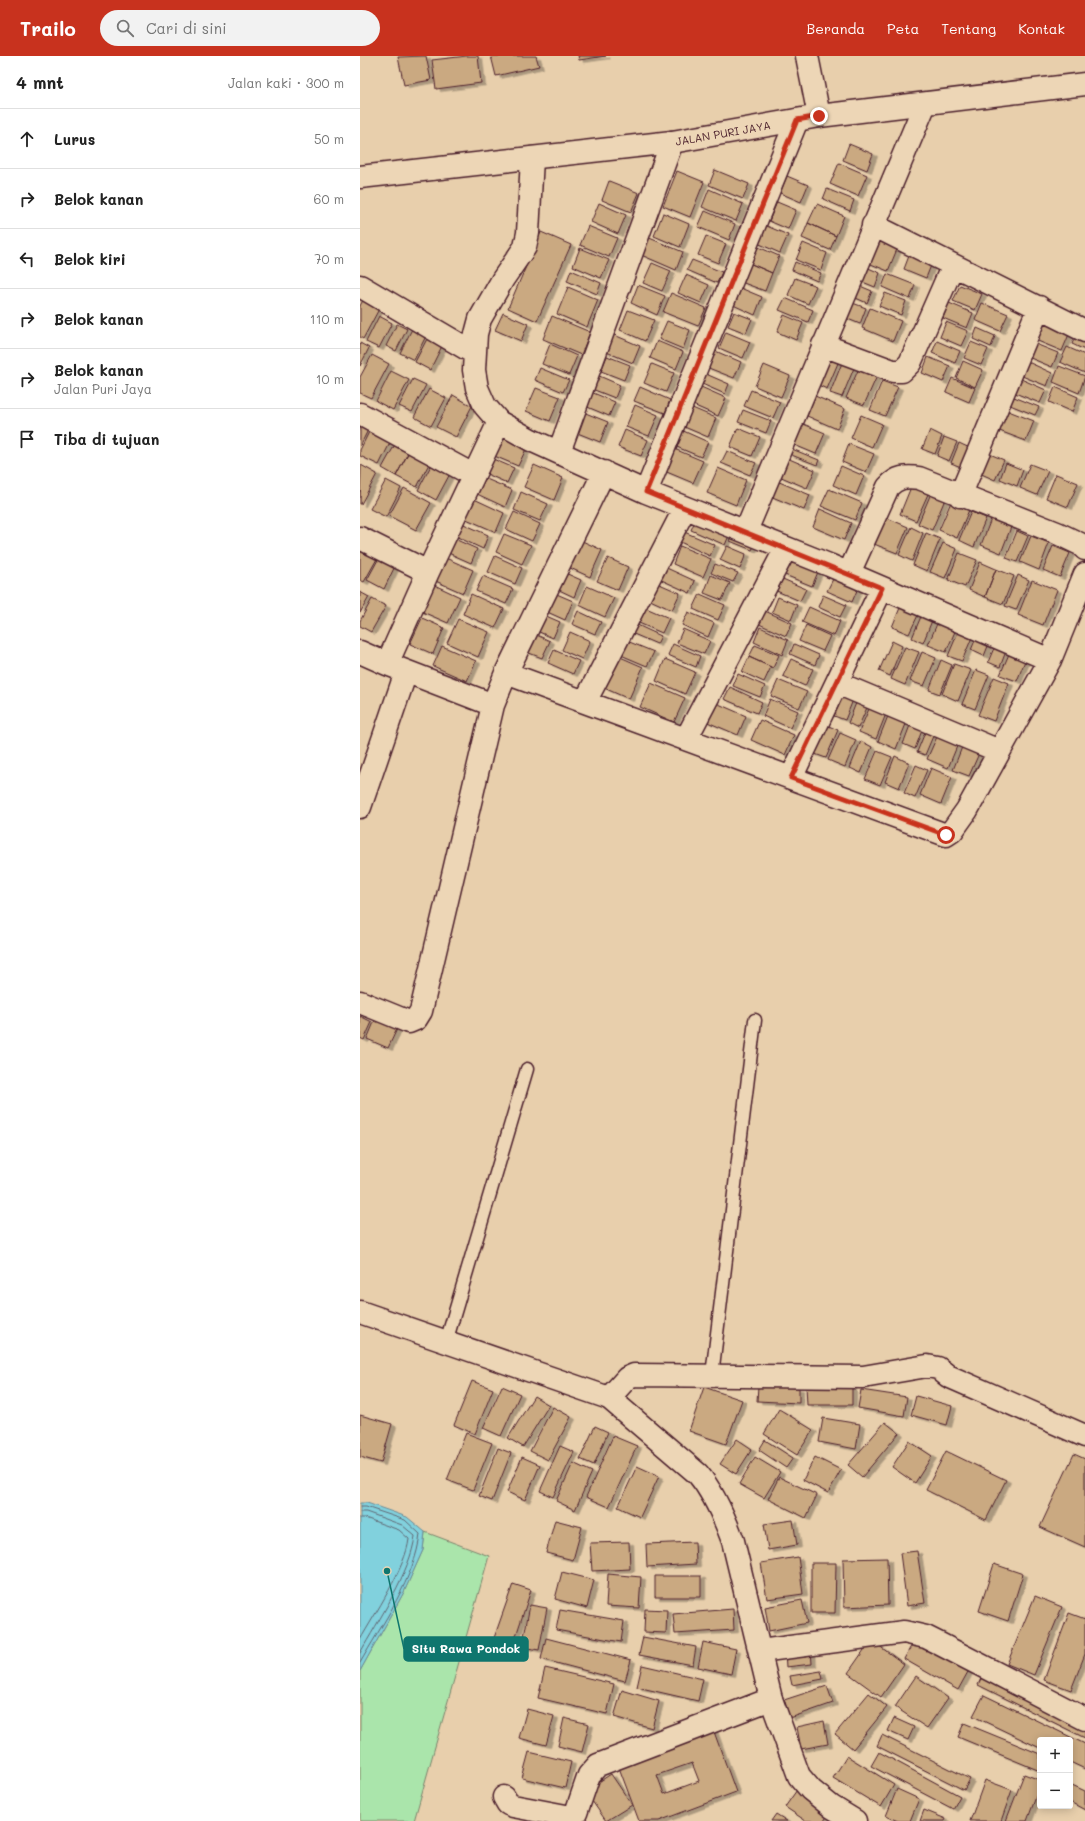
<!DOCTYPE html>
<html lang="id">
<head>
<meta charset="utf-8">
<style>
  :root { --surface:#fff; --page:#f2f2f2; --text:#222; --muted:#767676; --line:#e0e0e0; --accent:#c8321e }
  body { margin:0; font-family:Mali,sans-serif; background:var(--page); color:var(--text) }
  .controls { position:absolute; right:12px; bottom:12px; display:grid; overflow:hidden; border-radius:4px; box-shadow:0 2px 10px #0003 }
  .controls button { width:36px; height:36px; display:grid; place-items:center; padding:0; border:0; border-bottom:1px solid var(--line); background:var(--surface); color:var(--text); font:20px sans-serif }
  .stop { position:absolute; width:12px; height:12px; margin:-9px; border:3px solid #c8321e; border-radius:50%; background:#fff }
  .stop.end { background:#c8321e; border-color:#fff; box-shadow:0 1px 4px #0008 }
  .list { margin:0; padding:0; list-style:none }
  h2 { display:flex; justify-content:space-between; align-items:center; height:52px; margin:0; padding:0 16px; font-size:17px }
  h2 small { font-size:13px; font-weight:400; color:var(--muted) }
  .list li { display:grid; grid-template-columns:26px 1fr auto; gap:12px; align-items:center; box-sizing:border-box; height:60px; padding:0 16px; border-top:1px solid var(--line) }
  .list b { display:block; font-size:15px; white-space:nowrap }
  .list p { margin:0; font-size:13px; white-space:nowrap; color:var(--muted) }
  .list em { font-size:13px; font-style:normal; color:var(--muted) }
  .icon { flex:none; width:22px; height:22px; fill:none; stroke:currentColor; stroke-width:2; stroke-linecap:round; stroke-linejoin:round }
  .map { position:relative; flex:none; width:725px; height:1765px; overflow:hidden }
  header { display:flex; align-items:center; gap:24px; box-sizing:border-box; height:56px; padding:0 20px; background:var(--accent); color:#fff }
  header strong { font-size:19px }
  nav { display:flex; gap:22px; margin-inline-start:auto; font-size:14px }
  .search { width:280px; height:36px; background:var(--page); display:flex; align-items:center; gap:10px; box-sizing:border-box; padding:0 14px; border-radius:22px; color:var(--muted); font-size:15px }
  main { display:flex }
  aside { flex:1; background:var(--surface) }
  .map>svg:first-child { display:block }
  .green { fill:#aae5ab; stroke:#7a826b }
  .water { fill:#81d1dd; stroke:#6b8a96 }
  .lines { fill:none; stroke-linecap:round; stroke-linejoin:round }
  .shore { stroke:#606672; stroke-width:1 }
  .building { fill:#caa981; stroke:#4a1f2b; fill-rule:evenodd; filter:url(#shadow) }
  .lane-casing { stroke:#4a1f2b; stroke-width:15 }
  .street-casing { stroke:#4a1f2b; stroke-width:25 }
  .secondary-casing { stroke:#4a1f2b; stroke-width:25 }
  .lane { stroke:#edd6b6; stroke-width:12 }
  .street { stroke:#edd6b6; stroke-width:22 }
  .secondary { stroke:#edd6b6; stroke-width:22 }
  .route { stroke:#c8321e; stroke-width:5 }
  .labels { text-anchor:middle; dominant-baseline:central; stroke-width:4; stroke-linejoin:round; paint-order:stroke }
  .street-label { font-size:11px; fill:#4a1f2b; stroke:#edd6b6 }
  .leader { fill:none; stroke:#0f766e; stroke-width:1.5 }
  .callout-dot { fill:#0f766e; stroke:#edd6b6; stroke-width:1.5 }
  .callout { fill:#0f766e; stroke:#0f766e; stroke-width:1.5 }
  .callout-label { font-size:12px; text-anchor:middle; font-weight:bold; fill:#fff }
</style>
</head>
<body>
<header>
<strong>Trailo</strong>
<div class="search"><svg class="icon" aria-label="search" viewBox="0 0 24 24"><circle cx="10" cy="10" r="6"/><path d="M15 15l6 6"/></svg>Cari di sini</div>
<nav><a>Beranda</a><a>Peta</a><a>Tentang</a><a>Kontak</a></nav>
</header>
<main>
<aside>
<h2>4 mnt<small>Jalan kaki · 300 m</small></h2>
<ul class="list">
<li><svg class="icon" aria-label="ahead" viewBox="0 0 24 24"><path d="M12 20V5M6 11l6-6 6 6"/></svg><div><b>Lurus</b></div><em>50 m</em></li>
<li><svg class="icon" aria-label="right" viewBox="0 0 24 24"><path d="M7 20v-9h11M14 6l5 5-5 5"/></svg><div><b>Belok kanan</b></div><em>60 m</em></li>
<li><svg class="icon" aria-label="left" viewBox="0 0 24 24"><path d="M17 20v-9H6M10 6l-5 5 5 5"/></svg><div><b>Belok kiri</b></div><em>70 m</em></li>
<li><svg class="icon" aria-label="right" viewBox="0 0 24 24"><path d="M7 20v-9h11M14 6l5 5-5 5"/></svg><div><b>Belok kanan</b></div><em>110 m</em></li>
<li><svg class="icon" aria-label="right" viewBox="0 0 24 24"><path d="M7 20v-9h11M14 6l5 5-5 5"/></svg><div><b>Belok kanan</b><p>Jalan Puri Jaya</p></div><em>10 m</em></li>
<li><svg class="icon" aria-label="arrive" viewBox="0 0 24 24"><path d="M6 21V4h12l-3 4 3 4H6"/></svg><div><b>Tiba di tujuan</b></div></li>
</ul>
</aside>
<div class="map">
<svg width="725" height="1765" viewBox="0 0 725 1765">
  <defs>
    <filter id="shadow"><feDropShadow dx="4.5" dy="2.5" stdDeviation="0" flood-color="#0004"/></filter>
  </defs>
  <rect width="100%" height="100%" fill="#e8cfac"/>
  <filter id="ink" filterUnits="userSpaceOnUse"><feTurbulence type="fractalNoise" baseFrequency=".025" numOctaves="2"/><feDisplacementMap in="SourceGraphic" scale="8" xChannelSelector="R" yChannelSelector="G"/><feConvolveMatrix kernelMatrix="1 2 1 2 8 2 1 2 1" color-interpolation-filters="sRGB"/></filter>
  <g filter="url(#ink)">
    <!-- green -->
    <path class="green" d="M65,1476L129,1500L54,1765H0V1615L44,1536L63,1494Z"/>
    <!-- water -->
    <path class="water" d="M0,1447H7L47,1461L65,1476L63,1494L44,1536L0,1615Z"/>
    <g class="lines">
      <!-- shore -->
      <path class="shore" d="M0,1451H6L45,1464L60,1478C56,1520 21,1570 0,1607
        M0,1456H6L42,1469L55,1480C51,1515 18,1565 0,1597
        M0,1462H5L39,1474L49,1483C46,1511 14,1559 0,1584"/>
    </g>
    <!-- building -->
    <path class="building" d="M66,0L71,24L44,29L38,1Z
      M107,0H118L121,27L76,33L72,4Z
      M131,0H176L179,10L136,20Z
      M218,0H246L219,4Z
      M489,88L513,98L507,114L483,104Z
      M479,107L507,119L498,140L470,128Z
      M355,114L389,128L383,143L349,129Z
      M317,115L344,126L330,161L303,150Z
      M427,120L448,129L441,146L420,137Z
      M249,125L279,137L271,156L242,144Z
      M349,133L383,148L376,165L342,151Z
      M467,133L494,144L490,155L463,143Z
      M417,146L436,154L428,173L409,165Z
      M239,147L266,159L258,178L231,166Z
      M457,148L484,160L476,180L448,167Z
      M345,155L375,168L369,184L338,171Z
      M303,157L329,168L320,191L294,180Z
      M448,167L476,180L470,194L442,182Z
      M402,168L428,179L420,197L395,186Z
      M228,170L257,182L249,201L220,189Z
      M513,174L540,186L528,215L501,204Z
      M181,176L211,189L177,265L148,252Z
      M346,180L366,188L358,207L338,199Z
      M287,181L323,196L316,214L279,198Z
      M443,187L467,197L461,214L436,204Z
      M396,190L419,200L412,217L389,207Z
      M220,192L249,204L241,222L213,210Z
      M552,192L574,202L566,222L544,213Z
      M332,204L362,216L357,227L327,214Z
      M435,206L461,217L457,225L432,214Z
      M292,207L311,215L302,235L283,227Z
      M389,207L412,217L405,235L381,226Z
      M499,208L520,217L515,231L493,222Z
      M211,214L241,227L237,238L207,225Z
      M527,218L555,229L550,243L522,231Z
      M326,219L349,229L341,247L318,237Z
      M435,222L456,230L448,248L428,239Z
      M493,227L512,235L507,247L489,239Z
      M278,229L305,240L297,259L271,247Z
      M600,229L622,238L615,254L593,245Z
      M208,231L238,244L227,271L197,258Z
      M378,231L402,241L395,259L371,248Z
      M311,237L346,252L338,270L303,256Z
      M525,237L546,245L541,259L519,250Z
      M425,242L453,254L448,266L419,254Z
      M3,244L19,253L3,283L0,281V250Z
      M490,246L506,252L500,268L483,261Z
      M589,247L613,257L607,272L583,262Z
      M622,247L648,258L640,275L615,264Z
      M510,252L541,265L533,285L502,272Z
      M268,254L294,264L285,285L260,274Z
      M374,256L392,263L386,277L368,270Z
      M143,257L168,268L161,285L135,274Z
      M424,259L443,267L436,284L417,276Z
      M19,260L32,267L19,292L6,286Z
      M192,260L230,276L221,299L183,283Z
      M681,264L710,276L702,295L673,283Z
      M307,265L330,274L323,293L299,283Z
      M586,266L608,275L601,290L580,281Z
      M37,268L47,273L36,295L26,290Z
      M617,272L635,280L631,291L613,283Z
      M52,273L66,280L54,304L40,297Z
      M718,274L725,277V294L712,288Z
      M366,276L390,286L383,302L359,292Z
      M252,278L280,290L273,307L244,295Z
      M68,281L83,288L70,314L55,306Z
      M297,285L323,296L316,313L290,302Z
      M577,285L600,295L595,307L572,297Z
      M611,286L628,293L621,309L604,302Z
      M0,287L9,292L0,310Z
      M673,287L698,297L692,311L668,301Z
      M190,288L217,300L209,319L182,308Z
      M707,291L725,299V317L700,306Z
      M353,294L381,306L374,322L346,311Z
      M12,299L29,308L11,342L0,337V321Z
      M247,300L270,309L264,324L241,315Z
      M568,301L590,310L583,326L562,317Z
      M467,302L478,307L467,333L456,328Z
      M603,305L623,314L615,331L596,322Z
      M668,306L692,317L687,330L662,320Z
      M482,307L494,312L482,341L470,337Z
      M292,308L314,317L306,336L284,327Z
      M404,309L430,320L421,341L395,330Z
      M699,310L725,320L719,337L693,326Z
      M180,312L209,324L203,336L175,324Z
      M499,312L517,320L504,349L486,342Z
      M31,315L49,324L33,354L16,345Z
      M346,318L369,328L365,338L342,328Z
      M237,319L260,329L255,342L232,333Z
      M592,322L615,332L609,346L586,336Z
      M53,323L66,329L52,356L39,350Z
      M661,323L686,334L680,347L655,337Z
      M522,325L538,331L525,360L510,354Z
      M280,331L310,344L305,357L274,345Z
      M341,331L366,342L358,360L333,349Z
      M695,331L718,341L712,356L689,346Z
      M176,332L200,341L190,365L166,355Z
      M69,333L86,342L71,370L54,361Z
      M391,334L420,346L413,362L384,350Z
      M231,336L255,346L249,360L225,350Z
      M93,339L112,350L96,381L76,371Z
      M455,340L485,353L477,373L447,360Z
      M654,341L679,351L675,359L650,349Z
      M275,349L298,359L289,380L266,371Z
      M330,351L356,362L348,381L322,370Z
      M383,354L411,365L406,377L378,366Z
      M646,354L674,365L666,385L637,374Z
      M223,356L248,366L240,386L215,376Z
      M501,359L522,368L512,391L491,382Z
      M0,364L10,370L0,390Z
      M441,367L465,377L456,398L432,388Z
      M12,370L33,381L19,409L0,400V394Z
      M378,372L400,381L392,400L370,391Z
      M319,373L348,386L341,401L312,389Z
      M265,374L288,384L281,400L258,391Z
      M570,374L582,380L575,398L562,393Z
      M140,380L167,391L158,410L132,399Z
      M584,381L597,386L589,405L577,400Z
      M37,385L51,392L36,420L22,412Z
      M599,387L614,394L606,413L591,407Z
      M489,388L514,398L506,416L482,406Z
      M312,392L343,405L333,427L302,414Z
      M50,393L71,404L57,431L36,420Z
      M432,393L459,404L457,409L429,398Z
      M367,395L396,407L390,419L361,407Z
      M625,396L644,404L635,424L617,416Z
      M126,400L154,412L147,427L120,415Z
      M427,402L455,414L447,432L419,420Z
      M74,404L92,414L76,444L58,434Z
      M646,407L663,414L657,430L640,423Z
      M670,408L688,415L677,439L660,432Z
      M1,409L17,418L1,448H0Z
      M174,409L203,422L194,444L164,431Z
      M481,410L504,420L496,439L473,429Z
      M358,412L386,424L376,449L347,437Z
      M696,418L718,427L708,451L686,442Z
      M124,422L152,434L145,451L117,438Z
      M26,424L41,432L26,461L10,453Z
      M417,425L450,439L444,454L410,440Z
      M551,431L568,438L556,465L540,458Z
      M44,432L71,447L56,474L29,460Z
      M469,433L502,447L495,464L461,450Z
      M572,435L586,441L572,474L558,468Z
      M161,436L188,448L180,465L154,454Z
      M112,442L144,457L136,476L104,462Z
      M591,446L609,454L597,482L579,474Z
      M460,453L491,467L484,484L453,471Z
      M154,456L180,468L172,485L146,473Z
      M611,456L626,462L614,491L599,484Z
      M337,460L371,475L365,489L331,474Z
      M525,461L548,471L537,497L514,488Z
      M631,463L651,471L641,497L621,489Z
      M97,465L128,479L123,493L91,478Z
      M551,471L563,477L552,505L539,499Z
      M322,475L355,489L350,500L318,485Z
      M657,475L668,480L657,506L646,502Z
      M374,476L396,486L392,494L370,485Z
      M566,477L580,483L567,515L553,509Z
      M144,478L171,489L162,508L136,496Z
      M671,480L689,487L679,514L660,506Z
      M90,481L117,493L111,507L84,495Z
      M220,484L242,494L230,521L208,511Z
      M583,487L597,493L585,522L570,516Z
      M320,490L351,503L343,521L313,508Z
      M367,490L386,498L380,513L360,504Z
      M693,490L710,497L700,521L683,514Z
      M0,491L18,501L4,526L0,524Z
      M428,496L461,509L452,530L420,517Z
      M599,497L617,504L605,531L588,524Z
      M20,500L36,508L24,533L7,524Z
      M81,500L113,514L103,537L71,523Z
      M135,500L162,512L155,528L128,516Z
      M248,502L268,511L258,534L237,525Z
      M620,506L636,513L625,541L609,534Z
      M355,508L378,517L373,526L351,517Z
      M300,509L335,525L330,537L295,521Z
      M636,513L654,520L643,548L625,541Z
      M203,516L221,524L214,541L195,532Z
      M351,519L370,527L362,544L344,537Z
      M658,519L669,524L656,554L645,550Z
      M123,520L153,533L146,548L116,535Z
      M418,521L446,533L440,545L412,533Z
      M474,521L498,532L492,546L467,535Z
      M672,524L697,534L683,569L658,559Z
      M295,526L320,537L312,554L288,543Z
      M70,527L100,541L88,567L58,554Z
      M227,530L254,542L245,561L219,549Z
      M0,536L9,541L0,557Z
      M192,536L213,545L205,564L183,554Z
      M111,538L144,553L135,572L103,558Z
      M340,538L365,549L358,564L333,553Z
      M463,539L486,549L480,561L458,551Z
      M418,541L437,549L431,564L412,556Z
      M12,543L26,550L11,576L0,570V565Z
      M542,547L560,555L549,578L532,571Z
      M279,549L309,562L302,577L272,564Z
      M449,551L480,565L474,580L442,566Z
      M218,555L241,566L235,578L212,568Z
      M405,555L432,567L426,580L399,568Z
      M177,556L200,566L193,582L170,572Z
      M328,556L354,567L348,581L322,569Z
      M562,558L573,562L563,587L552,582Z
      M62,562L84,572L73,598L50,588Z
      M98,563L129,576L118,601L87,587Z
      M579,563L597,571L586,596L568,589Z
      M273,567L301,580L297,588L269,576Z
      M446,569L470,580L463,595L439,585Z
      M400,571L428,584L422,599L394,586Z
      M323,573L350,585L344,598L317,587Z
      M599,574L613,579L602,605L588,600Z
      M619,575L632,580L624,600L611,594Z
      M210,576L230,585L222,603L202,594Z
      M172,577L190,585L182,602L164,595Z
      M267,585L294,596L287,610L261,599Z
      M532,585L542,590L530,620L519,615Z
      M637,585L648,590L640,611L628,606Z
      M313,588L340,600L336,611L308,599Z
      M434,588L459,599L455,609L430,598Z
      M395,589L419,599L413,612L389,601Z
      M82,590L116,605L107,625L73,610Z
      M545,591L559,596L545,629L531,623Z
      M652,591L668,597L657,625L640,619Z
      M194,594L219,605L213,618L188,607Z
      M562,596L576,602L564,630L550,625Z
      M258,600L283,611L269,643L244,632Z
      M389,601L411,611L404,626L382,616Z
      M305,603L335,616L325,638L296,625Z
      M431,603L453,613L445,630L423,620Z
      M581,604L592,609L580,638L569,634Z
      M594,608L611,614L598,645L582,638Z
      M616,614L629,619L615,653L602,648Z
      M378,618L405,630L400,641L373,630Z
      M634,621L649,627L634,665L618,659Z
      M418,624L447,636L439,652L411,640Z
      M291,627L325,642L314,666L280,651Z
      M370,631L402,646L397,657L364,643Z
      M485,635L495,639L485,664L474,660Z
      M498,642L509,647L498,672L488,667Z
      M410,643L438,655L430,672L403,660Z
      M354,646L386,660L378,679L345,665Z
      M512,646L528,653L516,683L499,676Z
      M530,655L548,663L536,693L518,685Z
      M400,664L434,679L425,699L391,684Z
      M552,664L564,669L555,693L543,688Z
      M464,668L478,674L466,702L452,697Z
      M568,669L576,673L565,699L557,696Z
      M580,674L600,683L588,712L567,703Z
      M480,677L496,684L485,711L468,704Z
      M501,685L512,691L501,717L490,712Z
      M604,686L621,693L609,720L593,714Z
      M517,695L532,701L520,729L505,723Z
      M535,700L549,707L539,732L525,726Z
      M556,709L567,714L555,742L544,737Z
      M571,712L592,721L581,748L560,739Z
      M0,960L12,966L4,984L0,982Z
      M15,964L37,973L28,992L7,983Z
      M112,1325L133,1333L115,1378L94,1369Z
      M142,1330L160,1338L141,1380L123,1372Z
      M398,1330L439,1332V1347L397,1345Z
      M446,1330H492V1349H447Z
      M344,1331L382,1344L366,1388L329,1375Z
      M501,1334L547,1341L544,1360L498,1352Z
      M174,1340L189,1349L163,1391L148,1382Z
      M556,1340L592,1350L587,1369L551,1359Z
      M193,1351L211,1361L188,1404L170,1395Z
      M419,1353L453,1374L437,1399L404,1378Z
      M0,1359L32,1368L21,1407L0,1401Z
      M463,1362L500,1368L496,1393L459,1386Z
      M525,1366L539,1377L502,1421L488,1409Z
      M235,1370L248,1376L234,1409L220,1403Z
      M106,1377L132,1387L113,1434L87,1424Z
      M253,1380L277,1390L249,1451L226,1441Z
      M377,1383L392,1393L376,1418L360,1408Z
      M405,1384L433,1402L426,1412L399,1394Z
      M549,1385L572,1400L555,1427L532,1411Z
      M200,1390L214,1396L193,1441L180,1435Z
      M138,1392L151,1397L132,1445L119,1440Z
      M586,1395L646,1424L626,1464L566,1434Z
      M714,1398L725,1403V1491L680,1471Z
      M162,1401L180,1409L165,1444L147,1436Z
      M395,1401L420,1416L404,1442L379,1428Z
      M455,1401L481,1414L468,1437L443,1424Z
      M213,1407L232,1416L215,1454L196,1445Z
      M277,1410L299,1420L280,1461L258,1451Z
      M419,1421L457,1439L446,1462L408,1443Z
      M195,1464L222,1471L213,1504L186,1497Z
      M433,1464L437,1489L408,1494L404,1468Z
      M269,1486L270,1513L232,1515L230,1487Z
      M335,1486L336,1508L287,1511L286,1488Z
      M557,1495L565,1547L547,1550L540,1497Z
      M438,1501L443,1538L407,1543L401,1507Z
      M527,1502L528,1549L484,1551L483,1503Z
      M451,1507H476L475,1557H451Z
      M634,1508L663,1518L648,1565L619,1555Z
      M202,1516L234,1524L227,1552L195,1543Z
      M248,1518L281,1521L279,1552L246,1550Z
      M295,1520H341V1541H295Z
      M153,1528L171,1534L153,1589L134,1582Z
      M675,1540L702,1551L674,1619L647,1608Z
      M442,1544L447,1567L409,1575L405,1551Z
      M170,1549L187,1552L179,1594L162,1591Z
      M285,1553L307,1554L306,1577L284,1576Z
      M373,1553L374,1574L315,1578L313,1558Z
      M200,1554L264,1565L261,1586L196,1574Z
      M709,1557L725,1563V1598L711,1634L684,1624Z
      M283,1581L336,1591L333,1609L279,1599Z
      M186,1582L271,1604L265,1625L181,1603Z
      M555,1583L609,1614L598,1634L544,1603Z
      M511,1584L544,1608L521,1641L488,1617Z
      M343,1586L376,1593L371,1618L338,1611Z
      M451,1593L452,1608L426,1611L425,1596Z
      M282,1609L343,1623L338,1645L277,1631Z
      M185,1612L254,1628L247,1658L178,1642Z
      M461,1615L463,1623L432,1629L430,1620Z
      M623,1618L725,1667V1682L618,1629Z
      M556,1620L588,1642L567,1672L535,1651Z
      M467,1630L473,1647L430,1662L424,1644Z
      M262,1634L299,1645L292,1672L254,1661Z
      M509,1637L527,1651L493,1693L475,1678Z
      M624,1639L725,1688V1713L710,1706V1684H680V1692L613,1660Z
      M167,1653L194,1660L186,1689L159,1682Z
      M204,1662L229,1668L222,1696L198,1690Z
      M534,1662L554,1671L548,1684L528,1675Z
      M464,1665L468,1688L441,1693L437,1671Z
      M604,1667L680,1698V1715L598,1681Z
      M353,1673L376,1736L299,1765H279L258,1709ZM332,1707L339,1725L304,1738L297,1719Z
      M522,1679L610,1723L604,1734L517,1690Z
      M169,1696L211,1706L205,1732L162,1722Z
      M519,1696L600,1740L593,1753L511,1710Z
      M487,1700L534,1729L521,1751L473,1722Z
      M251,1718L272,1749L246,1765L225,1735Z
      M664,1718L680,1724V1730L667,1765H646Z
      M625,1724L652,1734L641,1765H610Z
      M710,1728L725,1735V1754L710,1746Z
      M439,1731L472,1753L464,1765H446L425,1751Z
      M537,1733L559,1743L550,1765H538L526,1760Z
      M564,1754L586,1763L585,1765H560Z
      M416,1758L427,1765H411Z"/>
    <g class="lines">
      <!-- lane casing -->
      <g class="lane-casing">
        <path id="lane" d="M86,1286L167,1013
          M352,1319L395,964"/>
      </g>
      <!-- street casing -->
      <g class="street-casing">
        <path id="street" d="M447,0L459,60
          M172,102L168,177L165,191L143,223L120,263L116,278L114,314L117,332L125,350L139,366L171,384L286,436L469,509L690,604
          M513,169L725,275
          M0,230L114,297
          M463,289L533,315H542L550,307L593,209
          M0,358L113,419
          M199,396L312,86
          M286,436L437,64
          M600,440L679,251
          M386,475L565,48
          M0,482L68,516
          M489,517L528,431C537,421 546,420 559,422L697,477L720,488L725,493
          M0,596L27,608L133,649
          M27,608L68,516L139,366
          M146,617L586,779L592,775L607,754L690,604L725,518
          M477,627L639,695
          M225,646L325,452
          M326,683L426,492
          M431,722L522,532
          M0,751L46,616
          M0,946L49,966L56,963L61,955L133,649L146,617L244,416
          M249,1342L267,1322L274,1319L503,1321L567,1310L578,1312L588,1320L725,1380
          M400,1595L544,1576L566,1581L578,1587L725,1663
          M144,1741L148,1748L153,1750L211,1761L216,1757L229,1719L238,1709L411,1643"/>
      </g>
      <!-- secondary casing -->
      <g class="secondary-casing">
        <path id="secondary" d="M0,121L312,86L459,60L725,28
          M0,1256L249,1342L338,1418C354,1437 365,1463 373,1485L411,1643L439,1720L451,1734L472,1751L495,1765"/>
      </g>
      <!-- lane -->
      <use href="#lane" class="lane"/>
      <!-- street -->
      <use href="#street" class="street"/>
      <!-- secondary -->
      <use href="#secondary" class="secondary"/>
    </g>
  </g>
  <g class="lines" filter="url(#ink)">
    <!-- route -->
    <path class="route" d="M459,60L437,64L286,436L522,532L431,722L586,779"/>
  </g>
  <g class="labels">
    <!-- street labels -->
    <g class="street-label">
      <text transform="translate(363 77) rotate(-10)">JALAN PURI JAYA</text>
    </g>
  </g>
  <!-- callouts -->
  <path class="leader" d="M27 1515L44 1593"/>
  <circle class="callout-dot" cx="27" cy="1515" r="4"/>
  <rect class="callout" x="44" y="1581" width="124" height="24" rx="4"/>
  <g class="callout-label">
    <text x="106" y="1597">Situ Rawa Pondok</text>
  </g>
</svg>
<div class="controls">
<button>+</button>
<button>−</button>
</div>
<div class="stop" style="left:586px;top:779px"></div>
<div class="stop end" style="left:459px;top:60px"></div>
</div>
</main>
</body>
</html>
